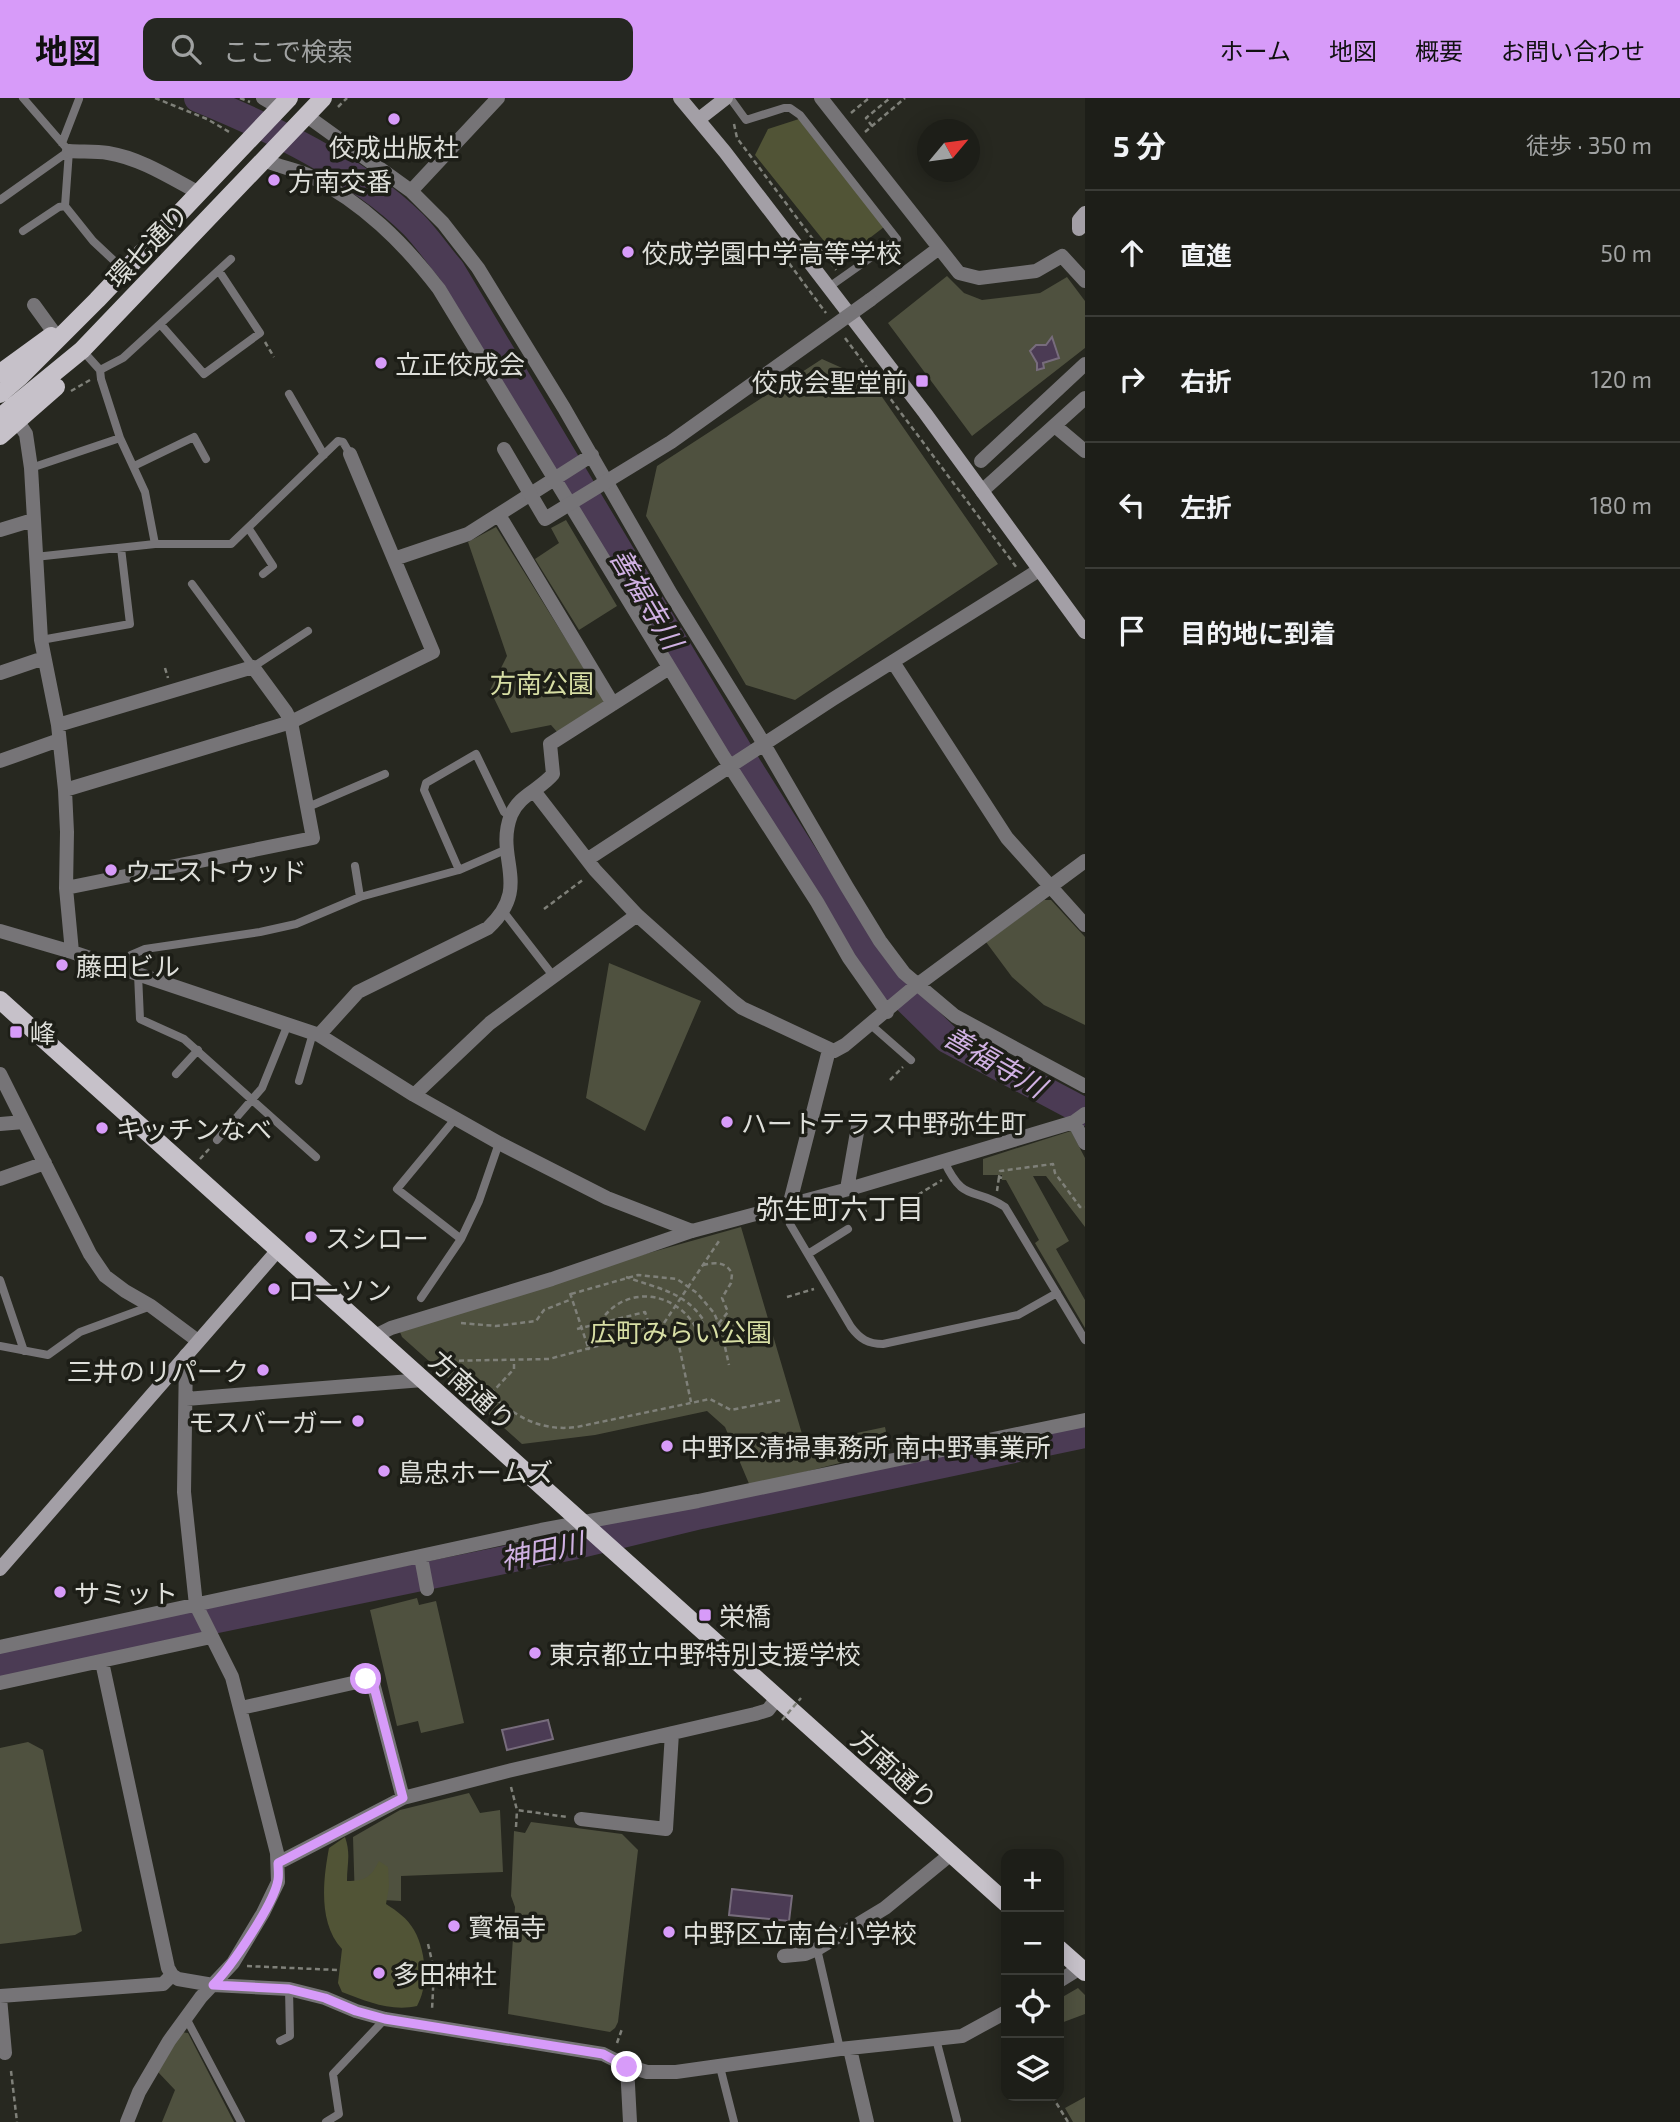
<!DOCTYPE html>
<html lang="ja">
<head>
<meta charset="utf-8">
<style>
  :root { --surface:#1d1e18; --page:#252721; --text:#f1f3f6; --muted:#a0a2a2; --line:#3b3c37; --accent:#d79bf9 }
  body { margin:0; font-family:"Exo 2","Noto Sans JP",sans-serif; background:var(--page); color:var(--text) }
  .controls { position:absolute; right:21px; bottom:21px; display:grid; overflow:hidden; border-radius:14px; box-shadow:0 4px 18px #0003 }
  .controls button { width:63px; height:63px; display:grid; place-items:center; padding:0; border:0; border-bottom:2px solid var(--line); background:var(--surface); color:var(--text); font:35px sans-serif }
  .compass { position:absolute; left:917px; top:21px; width:63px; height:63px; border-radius:50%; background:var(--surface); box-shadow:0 4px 18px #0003; rotate:61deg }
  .stop { position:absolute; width:21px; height:21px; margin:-16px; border:5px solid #d79bf9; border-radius:50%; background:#fff }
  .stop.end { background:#d79bf9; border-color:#fff; box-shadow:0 2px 7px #0008 }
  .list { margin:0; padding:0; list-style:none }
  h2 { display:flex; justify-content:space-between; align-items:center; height:91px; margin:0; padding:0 28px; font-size:30px }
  h2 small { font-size:23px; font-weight:400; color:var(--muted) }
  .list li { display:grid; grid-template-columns:46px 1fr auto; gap:21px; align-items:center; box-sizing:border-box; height:126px; padding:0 28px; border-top:2px solid var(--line) }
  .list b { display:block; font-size:26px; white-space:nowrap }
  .list em { font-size:23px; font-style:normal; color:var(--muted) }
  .icon { flex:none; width:38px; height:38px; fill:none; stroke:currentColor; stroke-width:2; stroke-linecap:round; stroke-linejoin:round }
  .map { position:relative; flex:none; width:1085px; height:2024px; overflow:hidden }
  header { display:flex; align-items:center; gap:42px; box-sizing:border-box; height:98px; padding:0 35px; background:var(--accent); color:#111 }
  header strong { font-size:33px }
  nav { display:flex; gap:38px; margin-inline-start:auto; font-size:24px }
  .search { width:490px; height:63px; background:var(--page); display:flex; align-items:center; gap:18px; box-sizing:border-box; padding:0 24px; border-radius:14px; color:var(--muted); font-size:26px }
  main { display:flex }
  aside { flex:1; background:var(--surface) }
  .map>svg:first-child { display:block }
  .green { fill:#4f513f }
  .forest { fill:#515436 }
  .water { fill:#4b3b54; stroke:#776c7c; stroke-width:2 }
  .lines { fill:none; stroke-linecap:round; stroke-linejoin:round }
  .river { stroke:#4b3b54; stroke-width:28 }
  .path { stroke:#7f8079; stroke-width:2.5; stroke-dasharray:5 3.5; stroke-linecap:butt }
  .lane { stroke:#767477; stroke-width:8 }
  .street { stroke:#767477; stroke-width:14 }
  .secondary { stroke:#a39fa6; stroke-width:14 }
  .primary { stroke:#c6c1c9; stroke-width:18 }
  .path-bridge { stroke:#7f8079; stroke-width:2.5; stroke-dasharray:5 3.5; stroke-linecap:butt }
  .street-bridge { stroke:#767477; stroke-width:14 }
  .route { stroke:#d79bf9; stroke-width:9 }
  .poi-dot { fill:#d79bf9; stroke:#1d1e17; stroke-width:2.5 }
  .labels { text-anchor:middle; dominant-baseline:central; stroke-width:7; stroke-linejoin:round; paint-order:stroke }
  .poi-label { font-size:26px; fill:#dedfda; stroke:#1d1e17; text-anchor:start }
  .street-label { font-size:26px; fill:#dedfda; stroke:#1d1e17 }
  .park-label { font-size:26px; fill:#d7dea4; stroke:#1d1e17 }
  .water-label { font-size:28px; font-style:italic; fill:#d0b1e3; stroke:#1d1e17 }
  .neighbourhood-label { font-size:28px; fill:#dedfda; stroke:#1d1e17 }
</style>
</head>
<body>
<header>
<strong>地図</strong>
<div class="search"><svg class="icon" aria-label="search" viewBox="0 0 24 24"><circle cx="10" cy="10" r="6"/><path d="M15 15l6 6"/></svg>ここで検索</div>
<nav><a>ホーム</a><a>地図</a><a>概要</a><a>お問い合わせ</a></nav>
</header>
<main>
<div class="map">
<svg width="1085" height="2024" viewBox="0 0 1085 2024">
  <rect width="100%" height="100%" fill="#272820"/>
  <!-- green -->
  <path class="green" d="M947,178L964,195L982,202L1040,195L1067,179L1085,203V250L972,338L888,225Z
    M822,261L871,283L998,466L795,602L746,587L646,418L657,368Z
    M566,422L617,508L579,532L535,461L559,445L551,430Z
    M496,429L605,604L558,635L551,627L511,635L490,592L507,558L468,444Z
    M1044,802H1051L1085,839V927L1044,907L1012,879L986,844Z
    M609,865L701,903L645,1033L586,1000Z
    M1071,1033L1085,1060V1129L1046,1078H1033L1069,1143L1056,1151L1085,1202V1230L1035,1145L1039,1142L1006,1082H1002V1077H983V1061Z
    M741,1129L805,1346L885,1329L890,1352L750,1388L725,1329L707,1313L595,1337L522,1346L402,1239L400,1234L631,1160Z
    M417,1500L419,1507L436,1503L464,1625L421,1635L418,1623L397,1628L370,1512Z
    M28,1644L43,1652L82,1833L75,1837L0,1846V1650Z
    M469,1695L480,1715L500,1712L503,1774L401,1778V1803L383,1802L355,1804L353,1739L400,1712Z
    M531,1724L622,1736L638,1752L618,1924L615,1930L610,1934L508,1916L515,1809L511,1798L514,1733L525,1735Z
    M1078,1890L1085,1897V1916L1061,1925L1059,1901Z
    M181,1934L188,1935L234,2024H162L175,1992L158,1974Z
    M1085,1999V2024H1073L1065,2010Z"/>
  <!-- forest -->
  <path class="forest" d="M799,21L884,129L840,163L755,57L768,31Z
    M345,1739C351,1756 347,1766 347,1783C366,1783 371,1779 379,1763L388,1769L389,1788L386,1806C397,1813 407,1820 414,1832C426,1853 429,1887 417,1908C391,1914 366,1903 342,1894L338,1885L342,1851C318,1825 323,1782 329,1750Z"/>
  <!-- water -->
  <path class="water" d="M1052,239L1059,260L1043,265L1044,270L1037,272V265L1030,253L1036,247H1046Z
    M548,1622L553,1641L507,1652L502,1632Z
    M732,1791L792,1798L789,1823L729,1817Z"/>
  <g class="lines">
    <!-- river -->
    <path class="river" d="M198,0C271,30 356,70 413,126C426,139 438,157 451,172L748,669L866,856L893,888L947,941L1085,1014
      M0,1569L178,1529L577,1447L701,1417L1085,1336"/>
    <!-- path -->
    <path class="path" d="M155,0L207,21L231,35
      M240,0L250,4
      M338,9L347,0
      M851,15L869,0
      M734,26L737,40L836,172
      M872,28L866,20L890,0
      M865,34L905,0
      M774,145L826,215
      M845,240L1017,470
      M265,244L274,259
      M71,293L90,282
      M165,570L168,580
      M544,811L584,781
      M890,982L903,969
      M200,1061L210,1050
      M1002,1080L999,1079L1000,1073L1053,1066L1055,1075L1080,1109H1085
      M997,1093L999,1079
      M911,1101L942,1082
      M862,1104L866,1114
      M703,1167C716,1164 727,1164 732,1176L731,1185L722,1200L728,1214L719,1225
      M570,1195L589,1252
      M571,1196L638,1177L677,1181L697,1195L714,1215L721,1231L729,1267
      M787,1199L814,1191
      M600,1224C624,1187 673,1192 695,1228L704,1223C686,1194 656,1190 626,1179
      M461,1225L496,1228L536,1223L544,1212L572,1201
      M664,1225L719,1143
      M577,1231L645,1214L649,1226
      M442,1263L549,1261L605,1246L653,1225L678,1243L691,1304
      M486,1293C514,1317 538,1334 577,1329L710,1301L731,1312L781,1302
      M485,1302L514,1271V1262
      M511,1689L517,1712L567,1719
      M516,1729L517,1712
      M428,1846L434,1872L432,1912
      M247,1868L337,1872
      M434,1872H450
      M617,1945L622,1931
      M11,1973L17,2024
      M1052,1998L1068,2024"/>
    <!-- lane -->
    <path class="lane" d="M23,0L69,53L65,108L93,143L125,173
      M730,0L746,22L784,10H790L800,17L897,141L829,189
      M62,45L79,1
      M0,102L69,53
      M23,133L59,109L65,108
      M161,227L204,276L260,235L219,173
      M82,252L100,272L101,281L120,340L145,394L155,446
      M100,272L123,260L231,161
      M289,296L324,357
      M134,368L194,339L206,361
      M31,370L120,340
      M249,431L273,468L263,476
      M35,459L155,446H231L338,343L343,344L350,356
      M192,486L253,569L308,533
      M41,542L130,526L121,450
      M308,709L385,676
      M355,768L360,799
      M459,772L424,692L426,685L476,656L504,714L510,719
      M503,813L554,879
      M122,870L131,857L145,851L260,834L296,826L360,799L459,772L507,751
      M138,876L140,921L184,941L316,1059
      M871,927L911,962
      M176,976L198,952
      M299,983L313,935
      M455,1021L397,1091L461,1141
      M217,1042L262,990L288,926
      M944,1063C964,1106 973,1088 1005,1109L1085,1242
      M790,1126L851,1229C860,1241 868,1246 883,1246L1018,1217L1057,1195
      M808,1156L848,1131
      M0,1182L24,1253
      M421,1200L461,1141L479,1103L499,1045
      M0,1248L48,1257L80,1234L151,1208
      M817,1851L840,1951
      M185,1918L241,2024
      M936,1941L957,2022
      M280,1943L290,1938L289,1891
      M720,1969L734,2024
      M326,2024L339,2016L333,1976L385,1921"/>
    <!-- street -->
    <path class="street" d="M263,0L280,10
      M821,0L959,175L979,180L1036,173L1062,158L1085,183
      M307,18L411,93L443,125L478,170L564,310L671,496L758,636L847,789L880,843L904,875L955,918L1085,988
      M69,53C81,54 95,53 108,55C140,60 171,80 199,95
      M264,62C279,69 295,71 310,78C363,105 403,144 439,191L722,656L817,804L849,860L887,914
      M411,93L498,0
      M870,202L939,150
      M34,207L55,236
      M18,324L26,336L31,370L41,542L58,627L65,692L67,734L66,790L72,854
      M1055,328L1085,353
      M981,363L1085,266
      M982,393L1085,300
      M499,417L613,606
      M0,432L33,422
      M394,461L468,436L592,357
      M893,564L1007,740L1085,827
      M0,575L44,560
      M58,627L253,569L286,614L291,624L313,740L66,790
      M0,663L59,642
      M65,692L291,624L433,554L350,356
      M534,693L595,772L637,817L733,903L742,910L834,953L845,947L913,890L1085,763
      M588,761L833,601L1039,472
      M0,833L72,854L319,937L414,997L499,1045L607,1100L692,1133
      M319,937L358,894L488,830C533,788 494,761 511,717C519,697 540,692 553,676L550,646L669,570
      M0,976L90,1156L105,1178L125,1193L151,1208L198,1243
      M414,997L490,925L637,817
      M1074,1024L1085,1045
      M0,1026L24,1024
      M0,1081L45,1065
      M847,1091L859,1023
      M789,1108L829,952
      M375,1238L391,1230L552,1181L692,1133L856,1089L1074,1024L1085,1016
      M186,1301L423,1282
      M421,1459L427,1491
      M0,1549L541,1432L698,1403L1085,1322
      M102,1564L168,1870L172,1877L178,1881L213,1887L289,1891L325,1900L356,1913L385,1921L603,1956L627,1968L647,1974H676L840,1951L962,1938L1006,1914
      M0,1585L211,1539
      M241,1610L366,1582L373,1585L403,1700
      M581,1721L666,1731L672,1635
      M278,1765L403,1700L508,1673L755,1616L768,1612L777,1600
      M784,1858L805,1856L817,1851L885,1810L951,1756
      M1059,1883L1080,1870
      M0,1898L163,1886L172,1877
      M0,1900L5,1955
      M850,1951L867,2024
      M627,1968L630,2024
      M127,2024L139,1994L169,1943L201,1899L233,1865L263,1815L278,1784L277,1755L232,1579L196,1507L184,1394L186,1257"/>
    <!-- secondary -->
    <path class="secondary" d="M680,0L725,54L925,315L1085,534
      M699,21L726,0
      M1079,131V122L1085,115
      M0,1471L278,1152"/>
    <!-- primary -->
    <path class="primary" d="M0,275L51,238
      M0,296L20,279L97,202L289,0
      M0,319L82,252L323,0
      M0,338L56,289
      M0,902L1006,1805
      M1059,1851L1085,1874"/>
    <!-- path-bridge -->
    <path class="path-bridge" d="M782,1622L801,1600"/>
    <!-- street-bridge -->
    <path class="street-bridge" d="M504,351L545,421L671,344L870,202"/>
  </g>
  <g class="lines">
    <!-- route -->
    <path class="route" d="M366,1581L373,1585L403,1700L278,1765C278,1770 279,1777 278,1782C274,1806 231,1869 213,1887L289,1891L325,1900L356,1913L385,1921L603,1956L627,1969"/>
  </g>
  <!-- markers -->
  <g class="poi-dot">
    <circle cx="394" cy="21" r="7"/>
    <circle cx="274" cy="82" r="7"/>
    <circle cx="628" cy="154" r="7"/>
    <circle cx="381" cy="265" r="7"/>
    <rect x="915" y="276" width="14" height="14" rx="3.5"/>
    <circle cx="111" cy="772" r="7"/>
    <circle cx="62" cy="867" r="7"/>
    <rect x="9" y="927" width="14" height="14" rx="3.5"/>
    <circle cx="727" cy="1024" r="7"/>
    <circle cx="102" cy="1030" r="7"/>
    <circle cx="311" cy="1139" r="7"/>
    <circle cx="274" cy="1191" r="7"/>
    <circle cx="263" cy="1272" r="7"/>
    <circle cx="358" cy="1323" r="7"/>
    <circle cx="667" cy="1348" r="7"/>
    <circle cx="384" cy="1373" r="7"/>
    <circle cx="60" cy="1494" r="7"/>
    <rect x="698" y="1510" width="14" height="14" rx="3.5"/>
    <circle cx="535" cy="1555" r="7"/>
    <circle cx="454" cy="1828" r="7"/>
    <circle cx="669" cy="1834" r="7"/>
    <circle cx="379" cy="1875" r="7"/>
  </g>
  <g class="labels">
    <!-- poi labels -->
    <g class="poi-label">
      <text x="394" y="48" text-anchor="middle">佼成出版社</text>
      <text x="288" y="82">方南交番</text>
      <text x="642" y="154">佼成学園中学高等学校</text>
      <text x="395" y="265">立正佼成会</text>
      <text x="908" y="283" text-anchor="end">佼成会聖堂前</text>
      <text x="125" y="772">ウエストウッド</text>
      <text x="76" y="867">藤田ビル</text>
      <text x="30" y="934">峰</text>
      <text x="741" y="1024">ハートテラス中野弥生町</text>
      <text x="116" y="1030">キッチンなべ</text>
      <text x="325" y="1139">スシロー</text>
      <text x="288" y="1191">ローソン</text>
      <text x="249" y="1272" text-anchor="end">三井のリパーク</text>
      <text x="344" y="1323" text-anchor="end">モスバーガー</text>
      <text x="681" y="1348">中野区清掃事務所 南中野事業所</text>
      <text x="398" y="1373">島忠ホームズ</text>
      <text x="74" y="1494">サミット</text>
      <text x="719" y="1517">栄橋</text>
      <text x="549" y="1555">東京都立中野特別支援学校</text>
      <text x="468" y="1828">寳福寺</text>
      <text x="683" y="1834">中野区立南台小学校</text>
      <text x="393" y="1875">多田神社</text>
    </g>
    <!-- street labels -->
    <g class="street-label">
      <text transform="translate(147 147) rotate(-46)">環七通り</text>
      <text transform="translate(473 1292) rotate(42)">方南通り</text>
      <text transform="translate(895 1671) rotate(42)">方南通り</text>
    </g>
    <!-- park labels -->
    <g class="park-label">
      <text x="542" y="584">方南公園</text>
      <text x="681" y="1233">広町みらい公園</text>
    </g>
    <!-- water labels -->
    <g class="water-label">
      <text transform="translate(647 500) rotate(59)">善福寺川</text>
      <text transform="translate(995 963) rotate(30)">善福寺川</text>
      <text transform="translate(542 1452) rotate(-12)">神田川</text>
    </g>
    <!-- neighbourhood labels -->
    <g class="neighbourhood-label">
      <text x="840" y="1110">弥生町六丁目</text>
    </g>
  </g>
</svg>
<div class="controls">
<button>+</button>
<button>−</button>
<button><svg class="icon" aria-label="locate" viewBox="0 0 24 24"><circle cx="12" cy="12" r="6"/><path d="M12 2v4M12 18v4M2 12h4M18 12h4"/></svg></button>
<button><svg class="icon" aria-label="layers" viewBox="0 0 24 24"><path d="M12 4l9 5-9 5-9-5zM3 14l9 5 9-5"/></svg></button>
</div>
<svg class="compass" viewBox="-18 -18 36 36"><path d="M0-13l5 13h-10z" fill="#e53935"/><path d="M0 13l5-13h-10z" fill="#a0a2a2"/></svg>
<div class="stop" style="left:366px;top:1581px"></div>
<div class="stop end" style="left:627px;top:1969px"></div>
</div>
<aside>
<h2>5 分<small>徒歩 · 350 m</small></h2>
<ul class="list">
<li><svg class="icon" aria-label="ahead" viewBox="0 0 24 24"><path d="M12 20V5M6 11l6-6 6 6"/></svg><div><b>直進</b></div><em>50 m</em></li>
<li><svg class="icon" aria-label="right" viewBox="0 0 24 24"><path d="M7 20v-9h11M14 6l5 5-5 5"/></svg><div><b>右折</b></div><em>120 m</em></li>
<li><svg class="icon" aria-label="left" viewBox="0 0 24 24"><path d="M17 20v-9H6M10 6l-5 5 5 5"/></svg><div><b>左折</b></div><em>180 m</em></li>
<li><svg class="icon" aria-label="arrive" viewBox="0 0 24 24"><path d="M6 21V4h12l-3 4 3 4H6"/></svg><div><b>目的地に到着</b></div></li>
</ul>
</aside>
</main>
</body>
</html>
